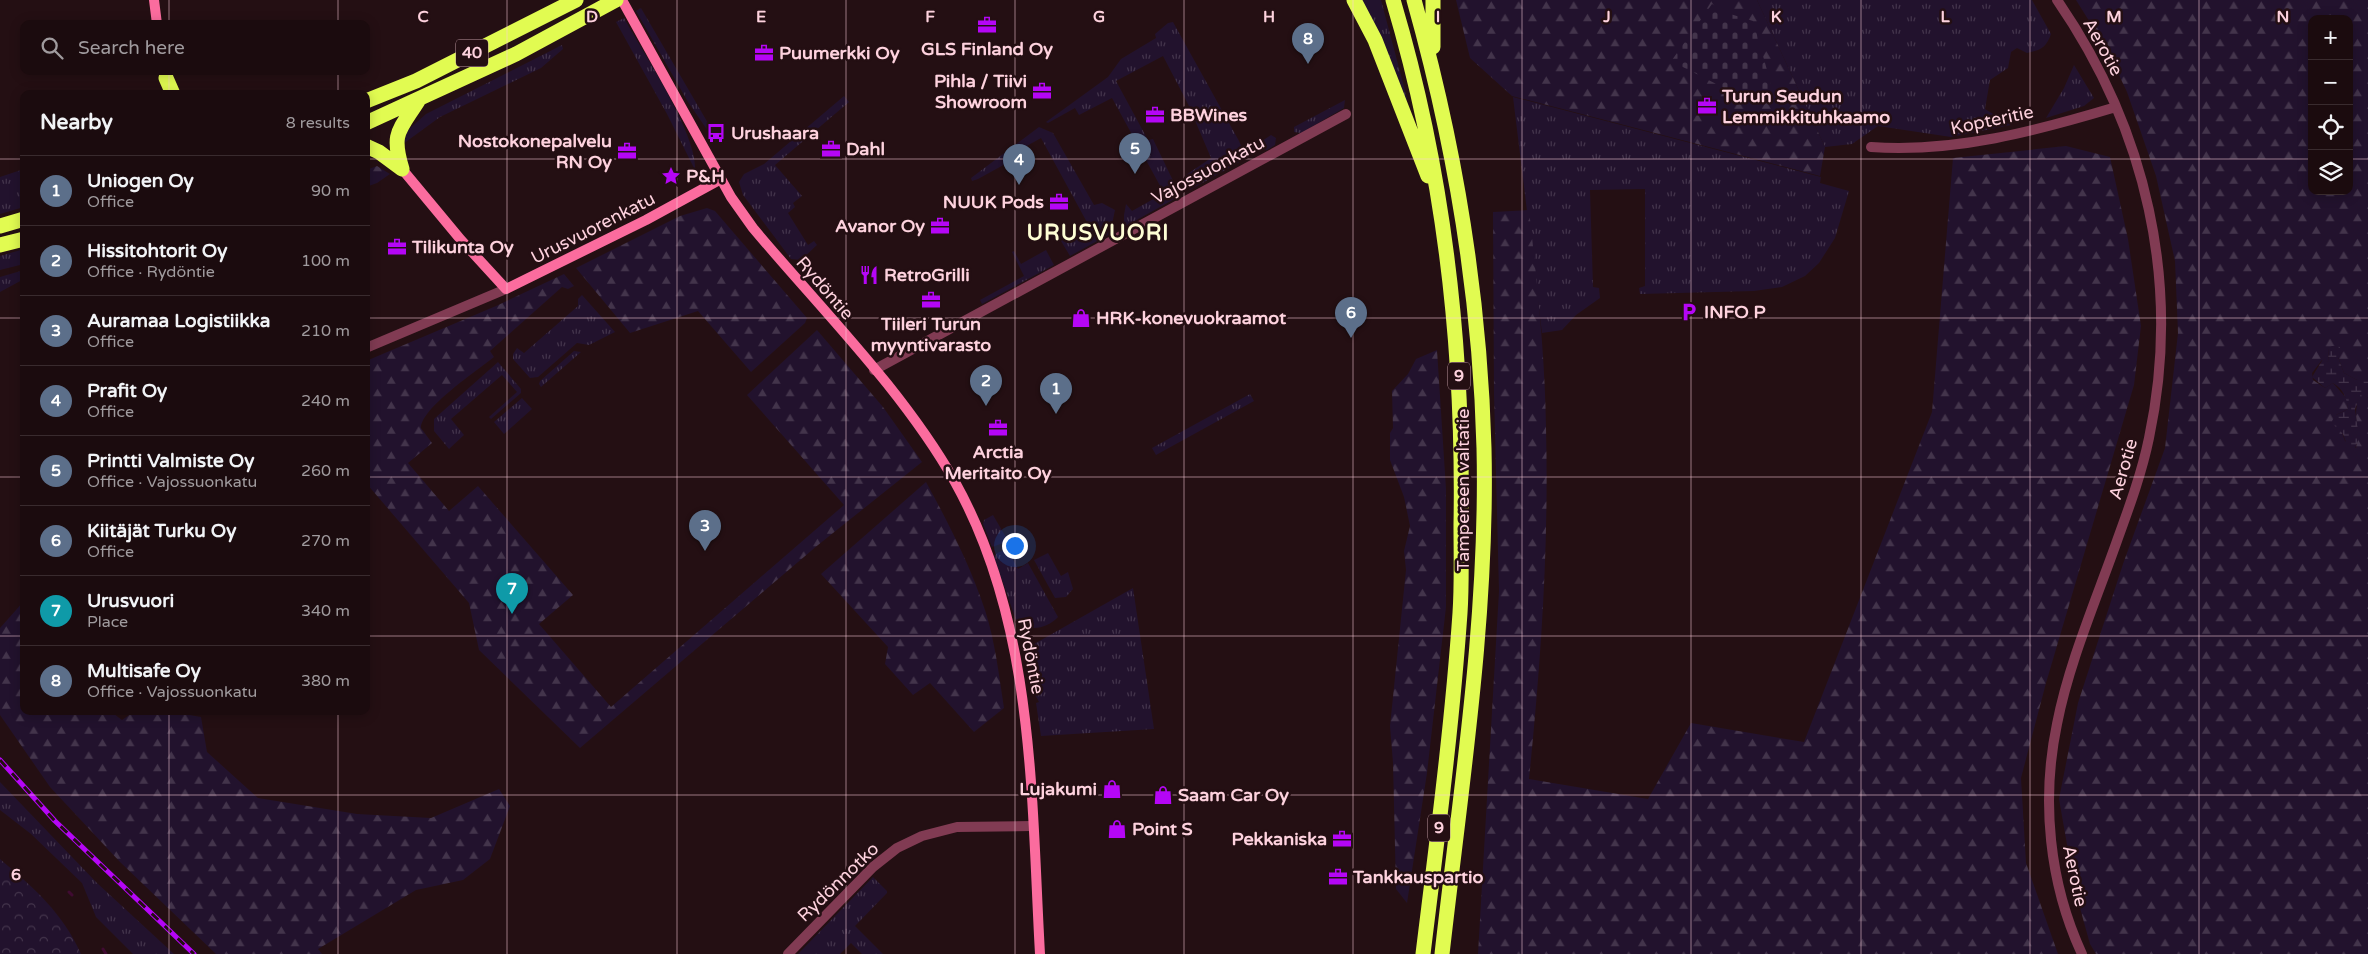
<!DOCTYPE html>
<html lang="en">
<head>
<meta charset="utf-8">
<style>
  :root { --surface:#1b0b0e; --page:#28191c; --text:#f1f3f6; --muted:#a09b9e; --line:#392b2e; --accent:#2563eb }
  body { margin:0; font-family:"Varela Round",sans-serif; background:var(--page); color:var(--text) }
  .controls { position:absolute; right:15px; top:15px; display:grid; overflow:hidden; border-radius:10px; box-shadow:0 2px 12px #0003 }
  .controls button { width:45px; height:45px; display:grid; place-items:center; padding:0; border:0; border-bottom:1px solid var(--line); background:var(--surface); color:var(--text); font:25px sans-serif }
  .you { position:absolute; left:1014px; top:545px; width:18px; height:18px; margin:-12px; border:4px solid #fff; border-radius:50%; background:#1a73e8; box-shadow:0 0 0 8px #1a73e833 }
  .badge { display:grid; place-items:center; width:32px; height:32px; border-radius:50%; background:var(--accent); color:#fff; font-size:16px; font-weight:700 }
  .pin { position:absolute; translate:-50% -41px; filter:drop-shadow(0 1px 2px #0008) }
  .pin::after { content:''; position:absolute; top:26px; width:18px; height:15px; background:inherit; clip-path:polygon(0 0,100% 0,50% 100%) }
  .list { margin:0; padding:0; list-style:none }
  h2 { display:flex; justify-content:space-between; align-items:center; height:65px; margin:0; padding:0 20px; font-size:21px }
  h2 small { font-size:16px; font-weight:400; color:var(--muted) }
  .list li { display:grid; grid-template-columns:32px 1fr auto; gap:15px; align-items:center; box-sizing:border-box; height:70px; padding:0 20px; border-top:1px solid var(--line) }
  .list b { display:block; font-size:19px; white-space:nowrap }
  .list p { margin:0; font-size:16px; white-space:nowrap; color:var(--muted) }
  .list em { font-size:16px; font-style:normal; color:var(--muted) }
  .icon { flex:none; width:28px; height:28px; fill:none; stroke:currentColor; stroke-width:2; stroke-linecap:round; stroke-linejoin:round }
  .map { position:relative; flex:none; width:2368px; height:954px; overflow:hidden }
  .search { position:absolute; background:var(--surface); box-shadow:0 2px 12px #0003; left:20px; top:20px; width:350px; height:55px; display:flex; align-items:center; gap:12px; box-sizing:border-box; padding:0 18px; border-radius:10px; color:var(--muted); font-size:19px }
  .panel { position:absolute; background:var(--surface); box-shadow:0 2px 12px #0003; left:20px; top:90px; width:350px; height:625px; border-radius:10px }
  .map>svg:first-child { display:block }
  .grass { fill:url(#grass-tufts) }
  .forest { fill:url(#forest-firs); fill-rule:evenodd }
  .wetland { fill:url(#wetland-marsh) }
  .cemetery { fill:url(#cemetery-stones) }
  .park { fill:url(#park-crowns) }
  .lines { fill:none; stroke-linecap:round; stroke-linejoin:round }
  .stream { stroke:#400b32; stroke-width:3 }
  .street { stroke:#813b53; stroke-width:10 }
  .secondary { stroke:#fb6c9e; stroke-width:10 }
  .highway { stroke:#e1fb51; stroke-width:15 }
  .rail-casing { stroke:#b506f6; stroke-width:5 }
  .rail { stroke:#240f13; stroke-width:3; stroke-dasharray:9; stroke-linecap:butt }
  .grid { fill:none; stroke:#fed2de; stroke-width:1; stroke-opacity:0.55 }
  .labels { text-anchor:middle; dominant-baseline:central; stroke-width:5; stroke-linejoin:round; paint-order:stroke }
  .shield { fill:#240f13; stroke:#bd98a1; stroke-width:1 }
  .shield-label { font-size:16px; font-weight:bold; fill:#fed2de }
  .street-label { font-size:18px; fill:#fed2de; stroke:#240f13 }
  .poi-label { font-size:18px; font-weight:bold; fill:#fed2de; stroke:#240f13; text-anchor:start }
  .district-label { font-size:22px; font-weight:bold; letter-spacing:1px; fill:#fefed4; stroke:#240f13 }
  .grid-label { font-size:16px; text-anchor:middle; font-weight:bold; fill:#fed2de; stroke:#240f13; stroke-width:5; stroke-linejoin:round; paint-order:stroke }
</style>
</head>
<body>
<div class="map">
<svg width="2368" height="954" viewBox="0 0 2368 954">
  <defs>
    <pattern id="grass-tufts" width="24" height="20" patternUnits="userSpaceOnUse" patternTransform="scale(1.25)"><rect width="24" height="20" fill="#22122d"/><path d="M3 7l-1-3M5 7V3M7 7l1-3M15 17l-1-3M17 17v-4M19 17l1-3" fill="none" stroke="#43344b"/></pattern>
    <pattern id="forest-firs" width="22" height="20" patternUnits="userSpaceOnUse" patternTransform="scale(1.25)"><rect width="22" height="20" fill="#22122d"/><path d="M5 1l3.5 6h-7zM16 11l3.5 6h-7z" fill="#43344b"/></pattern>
    <pattern id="wetland-marsh" width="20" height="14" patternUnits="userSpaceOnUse" patternTransform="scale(1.25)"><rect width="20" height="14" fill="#22122d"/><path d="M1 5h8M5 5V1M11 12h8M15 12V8" fill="none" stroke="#43344b"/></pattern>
    <pattern id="cemetery-stones" width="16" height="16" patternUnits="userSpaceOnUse" patternTransform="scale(1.25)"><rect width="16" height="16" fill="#22122d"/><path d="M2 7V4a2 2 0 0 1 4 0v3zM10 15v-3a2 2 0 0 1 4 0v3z" fill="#43344b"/></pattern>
    <pattern id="park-crowns" width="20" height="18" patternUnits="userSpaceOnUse" patternTransform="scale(1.25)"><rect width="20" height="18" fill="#22122d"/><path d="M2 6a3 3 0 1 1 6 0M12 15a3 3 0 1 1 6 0" fill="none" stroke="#43344b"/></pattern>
  </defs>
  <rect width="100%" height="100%" fill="#240f13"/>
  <!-- grass -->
  <path class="grass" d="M1360,0H1381L1407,98L1406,106Z
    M1757,0H2032L2051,34C2046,48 2041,50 2027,53L2017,48L2011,52L2008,68L1990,80L1985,109L2011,125L1951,137L1878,126L1852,144L1825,147Z
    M641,8L712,130L710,134L688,102L636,11Z
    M624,18C643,52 698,135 695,170L667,114L616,22Z
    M1173,22L1239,141L1243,150V160L1190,190L1185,181L1186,175L1211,158L1188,104L1163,56L1116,81L1148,140L1153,139L1178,191V197L1124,227V215L1126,204L1132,211L1164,193L1112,98L1079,115L1075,108L1048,123L1046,122L1108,77L1121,59L1156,38L1155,34L1168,23Z
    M562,45L563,49L541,68L440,117L403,144L408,130L426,114Z
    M2074,65L2094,98L2084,106L2046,118L2064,88Z
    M844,96L849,102L775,165L802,196L793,203L795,207L788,213L808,245L814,241L817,245L801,260L791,259L743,195L739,182L744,174L764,164Z
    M1513,97L1821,177L1820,183L1849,191L1835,238L1819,263L1805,276L1782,287L1754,291L1640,294L1639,288L1645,286V189L1590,190L1593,287L1599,288L1600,298L1576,315L1562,330L1542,333Z
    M1345,100L1344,108L1301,133L1294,132V127Z
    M1039,127L1053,133L1094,205L1102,203L1115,210L1110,234L1070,256L1061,241L1089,226L1041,138L1016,152L1018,157L978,179L972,181L971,178Z
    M1271,135L1276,138L1275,145L1267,150H1262L1259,143Z
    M24,169V207L0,214V177Z
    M24,249V264L0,270V256Z
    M1046,250L1054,265L982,304L980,300L1024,276L1012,252L1014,251L1021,264Z
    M24,270V279L0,292V277Z
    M582,295L615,332L589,345L577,343L538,377L530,378L513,359V354L517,348L524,353L578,306V299Z
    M574,351L581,352L541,387L539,384L540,381Z
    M498,362L521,389V393L491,419L489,417L517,392L502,375L451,419L464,435L449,449L434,431V419Z
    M1250,394L1254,401L1156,455L1152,448Z
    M522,398L532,409L504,434L494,422Z
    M993,515L1007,539L1006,542L992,547L983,524L984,520Z
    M1007,549L1018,569L1028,563L1058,617C1047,629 1027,633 1016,620L994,557L997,553Z
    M1048,553L1061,576L1068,572L1073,589L1066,597L1055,598L1034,560Z
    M1133,588L1154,729L1041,736L1036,703L1039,702L1028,682L1024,657L1027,648Z
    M0,782L97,883L174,954H133L96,917L82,883L31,834L0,810Z
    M873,877L887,891V893L855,926L883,954H862L851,943L840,954H798Z"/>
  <!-- forest -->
  <path class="forest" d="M1456,0H1757L1825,147L1820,176L1512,96L1470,58Z
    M2076,0H2368V379L2357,380L2344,373L2338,357L2329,348L2328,362L2322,360L2312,373L2313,380L2325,388L2333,383L2347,399L2348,409L2336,415L2345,441L2356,448C2360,429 2351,411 2361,393L2368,398V954H2096L2090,944L2075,890L2059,799L2078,703L2123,564L2165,448L2178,333L2175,261L2156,176L2127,92L2106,48ZM2312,19H2349V191H2312Z
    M2066,146L2110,157L2128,239L2141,326L2134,385L2046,683L2021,778L2026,863L2058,954H1478L1499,591L1494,394L1493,212L1529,210C1537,282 1545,355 1546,428C1549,545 1541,662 1529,779L1648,799L1691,723L1804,742L1932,412L1953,158Z
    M377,166L390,174L377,183L366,187V170Z
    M707,208L715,211L807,318L805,323L751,372L698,311L630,333L576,268L680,216Z
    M564,274L574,286L568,289L562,287L490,351L494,357C478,370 421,408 421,428L432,443L408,463L449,511L478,486L573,595L539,624L611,707L844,505L747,395L817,330L883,407L922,462L818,545L580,748L479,650L469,603L366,483V361L496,306Z
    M1437,350L1446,489V607L1427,773L1407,903L1396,889L1393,763L1390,726L1406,570L1404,551L1410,526L1404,497L1390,460V433L1393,428L1392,391L1408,374L1416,359Z
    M926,482C949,524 970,565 985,610C995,641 999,675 1004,708L974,732L930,683L913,695L885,664L888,647L821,574Z
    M24,601V711H110L122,720L135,711H167L201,717L207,752L258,798L357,814L431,818L499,789L510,806L490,859L463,880L416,890L318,949L322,954H216L120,862L50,787L0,715V628Z"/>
  <!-- wetland -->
  <path class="wetland" d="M2332,346H2339L2342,352L2338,357L2344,373L2357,380L2360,378L2368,379V398L2361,394L2355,409L2359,438L2354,451L2348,448L2343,434L2333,424L2332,421L2336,415L2348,409C2347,398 2343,389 2333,383L2325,388L2312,377L2323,359L2328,362L2329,348Z"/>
  <!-- cemetery -->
  <path class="cemetery" d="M1712,4L1727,13L1753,21L1773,91L1734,93L1673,62L1672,60Z"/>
  <!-- park -->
  <path class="park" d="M0,859C34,888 62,912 81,954H0Z"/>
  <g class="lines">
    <!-- stream -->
    <path class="stream" d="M69,892L72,895
      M103,949L106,954"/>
    <!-- street -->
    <path class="street" d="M2057,0C2146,129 2182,283 2149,438C2142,472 2130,505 2118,538C2097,598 2069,662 2057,724C2041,800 2049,883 2082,954
      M1871,147C1955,153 2036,131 2116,107
      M366,348L506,289
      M874,370L1346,114
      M788,954L873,867L897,848L922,836L957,827L1032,826"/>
    <!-- secondary -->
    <path class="secondary" d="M154,0L157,24
      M622,0L731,197L753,228C820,308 903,390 955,482C1035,625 1031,795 1040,954
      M402,169L461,240L506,289L646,220L721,179"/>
    <!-- highway -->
    <path class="highway" d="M1354,0L1375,40L1428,176
      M1393,0C1444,171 1464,348 1461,525C1461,554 1462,584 1460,613C1452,727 1437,840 1423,954
      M1414,0C1455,146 1480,296 1484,448C1488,618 1461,786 1442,954
      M1433,0V47
      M166,78L173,94
      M366,101L416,81L576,0
      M366,123L516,54L616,0
      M366,146L379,152L402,169
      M402,169C391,133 399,131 418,101
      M0,226L24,219
      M0,245L24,239"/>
    <!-- rail casing -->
    <g class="rail-casing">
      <path id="rail" d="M0,760L55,821L194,954"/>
    </g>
    <!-- rail -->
    <use href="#rail" class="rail"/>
  </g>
  <!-- grid -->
  <path class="grid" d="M169,0V24M338,0V24M507,0V954M677,0V954M846,0V954M1015,0V954M1184,0V954M1353,0V954M1522,0V954M1691,0V954M1861,0V954M2030,0V954M2199,0V954M169,71V94M338,71V94M0,159H24M366,159H2312M2349,159H2368M0,318H24M366,318H2368M0,477H24M366,477H2368M0,636H24M366,636H2368M169,711V954M338,711V954M0,795H2368"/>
  <!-- icons -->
  <defs>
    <g id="office-bare" transform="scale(1.5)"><path d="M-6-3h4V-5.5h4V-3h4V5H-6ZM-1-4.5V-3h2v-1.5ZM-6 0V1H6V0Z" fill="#b506f6" stroke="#240f13" stroke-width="2.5" paint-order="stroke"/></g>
    <g id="bus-bare" transform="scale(1.5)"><path d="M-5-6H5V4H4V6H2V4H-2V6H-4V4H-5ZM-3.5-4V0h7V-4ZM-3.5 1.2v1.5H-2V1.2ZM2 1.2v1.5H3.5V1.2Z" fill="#b506f6" stroke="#240f13" stroke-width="2.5" paint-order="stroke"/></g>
    <g id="sight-bare" transform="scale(1.5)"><path d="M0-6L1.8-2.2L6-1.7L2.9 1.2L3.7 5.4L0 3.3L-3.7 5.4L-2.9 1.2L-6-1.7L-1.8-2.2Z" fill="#b506f6" stroke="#240f13" stroke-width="2.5" paint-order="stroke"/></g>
    <g id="restaurant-bare" transform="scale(1.5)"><path d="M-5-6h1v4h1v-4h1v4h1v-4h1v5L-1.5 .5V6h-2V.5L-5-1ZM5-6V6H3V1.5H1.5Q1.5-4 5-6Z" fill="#b506f6" stroke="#240f13" stroke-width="2.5" paint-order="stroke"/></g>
    <g id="parking-bare" transform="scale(1.5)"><path d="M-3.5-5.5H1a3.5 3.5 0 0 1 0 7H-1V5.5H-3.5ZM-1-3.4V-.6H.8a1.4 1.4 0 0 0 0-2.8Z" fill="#b506f6" stroke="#240f13" stroke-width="2.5" paint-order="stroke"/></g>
    <g id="shop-bare" transform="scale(1.5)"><path d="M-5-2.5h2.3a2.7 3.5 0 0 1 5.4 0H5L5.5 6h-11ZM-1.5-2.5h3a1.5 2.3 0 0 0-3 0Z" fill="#b506f6" stroke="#240f13" stroke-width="2.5" paint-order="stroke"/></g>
  </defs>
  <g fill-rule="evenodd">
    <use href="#office-bare" x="987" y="25"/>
    <use href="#office-bare" x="764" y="53"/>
    <use href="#office-bare" x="1042" y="91"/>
    <use href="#office-bare" x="1707" y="106"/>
    <use href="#office-bare" x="1155" y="115"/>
    <use href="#bus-bare" x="716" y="133"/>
    <use href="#office-bare" x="831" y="149"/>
    <use href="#office-bare" x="627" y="151"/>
    <use href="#sight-bare" x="671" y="176"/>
    <use href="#office-bare" x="1059" y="202"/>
    <use href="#office-bare" x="940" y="226"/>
    <use href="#office-bare" x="397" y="247"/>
    <use href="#restaurant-bare" x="869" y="275"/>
    <use href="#office-bare" x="931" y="300"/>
    <use href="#parking-bare" x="1689" y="312"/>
    <use href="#shop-bare" x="1081" y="318"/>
    <use href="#office-bare" x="998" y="428"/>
    <use href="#shop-bare" x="1112" y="789"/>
    <use href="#shop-bare" x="1163" y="795"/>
    <use href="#shop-bare" x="1117" y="829"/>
    <use href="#office-bare" x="1342" y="839"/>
    <use href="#office-bare" x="1338" y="877"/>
  </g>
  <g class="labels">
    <!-- shield labels -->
    <g class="shield">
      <rect x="456" y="39.5" width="32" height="27" rx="4"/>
      <rect x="1448" y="362.5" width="22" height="27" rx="4"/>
      <rect x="1428" y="814.5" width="22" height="27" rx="4"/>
    </g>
    <g class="shield-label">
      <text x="472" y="53">40</text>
      <text x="1459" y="376">9</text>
      <text x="1439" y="828">9</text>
    </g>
    <!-- street labels -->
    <g class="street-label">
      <text transform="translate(2103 47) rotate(61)">Aerotie</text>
      <text transform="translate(1992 120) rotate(-12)">Kopteritie</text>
      <text transform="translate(1208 170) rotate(-28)">Vajossuonkatu</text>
      <text transform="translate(593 228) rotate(-27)">Urusvuorenkatu</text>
      <text transform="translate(825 288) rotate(49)">Rydöntie</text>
      <text transform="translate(2123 469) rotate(-74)">Aerotie</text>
      <text transform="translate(1463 490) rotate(-90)">Tampereen valtatie</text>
      <text transform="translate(1031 656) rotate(79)">Rydöntie</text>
      <text transform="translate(2075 876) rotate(78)">Aerotie</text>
      <text transform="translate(838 882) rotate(-44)">Rydönnotko</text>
    </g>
    <!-- poi labels -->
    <g class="poi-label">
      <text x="987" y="49" text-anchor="middle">GLS Finland Oy</text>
      <text x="779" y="53">Puumerkki Oy</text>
      <text x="1027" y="81" text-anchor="end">Pihla / Tiivi<tspan x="1027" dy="21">Showroom</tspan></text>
      <text x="1722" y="96">Turun Seudun<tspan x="1722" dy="21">Lemmikkituhkaamo</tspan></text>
      <text x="1170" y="115">BBWines</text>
      <text x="731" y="133">Urushaara</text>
      <text x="612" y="141" text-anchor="end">Nostokonepalvelu<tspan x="612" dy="21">RN Oy</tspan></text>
      <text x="846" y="149">Dahl</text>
      <text x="686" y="176">P&amp;H</text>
      <text x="1044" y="202" text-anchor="end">NUUK Pods</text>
      <text x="925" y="226" text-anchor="end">Avanor Oy</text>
      <text x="412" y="247">Tilikunta Oy</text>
      <text x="884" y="275">RetroGrilli</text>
      <text x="1704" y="312">INFO P</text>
      <text x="1096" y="318">HRK-konevuokraamot</text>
      <text x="931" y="324" text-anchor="middle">Tiileri Turun<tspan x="931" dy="21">myyntivarasto</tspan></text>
      <text x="998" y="452" text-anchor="middle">Arctia<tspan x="998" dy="21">Meritaito Oy</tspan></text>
      <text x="1097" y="789" text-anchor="end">Lujakumi</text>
      <text x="1178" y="795">Saam Car Oy</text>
      <text x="1132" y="829">Point S</text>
      <text x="1327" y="839" text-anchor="end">Pekkaniska</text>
      <text x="1353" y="877">Tankkauspartio</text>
    </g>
    <!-- district labels -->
    <g class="district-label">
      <text x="1098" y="233">URUSVUORI</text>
    </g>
  </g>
  <g class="grid-label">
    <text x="423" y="22">C</text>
    <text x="592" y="22">D</text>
    <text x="761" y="22">E</text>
    <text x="930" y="22">F</text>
    <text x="1099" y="22">G</text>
    <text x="1269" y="22">H</text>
    <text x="1438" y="22">I</text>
    <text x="1607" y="22">J</text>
    <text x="1776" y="22">K</text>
    <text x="1945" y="22">L</text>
    <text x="2114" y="22">M</text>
    <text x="2283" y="22">N</text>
    <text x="16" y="880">6</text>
  </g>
</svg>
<div class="controls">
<button>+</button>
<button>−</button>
<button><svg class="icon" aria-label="locate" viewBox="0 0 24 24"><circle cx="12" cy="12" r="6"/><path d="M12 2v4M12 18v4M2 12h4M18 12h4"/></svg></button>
<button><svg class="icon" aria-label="layers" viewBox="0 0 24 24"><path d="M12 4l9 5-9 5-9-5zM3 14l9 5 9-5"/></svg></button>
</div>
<div class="you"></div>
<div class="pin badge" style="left:1056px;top:414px;background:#5c6f8a">1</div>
<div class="pin badge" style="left:986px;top:406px;background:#5c6f8a">2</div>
<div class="pin badge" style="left:705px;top:551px;background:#5c6f8a">3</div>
<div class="pin badge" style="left:1019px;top:185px;background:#5c6f8a">4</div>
<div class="pin badge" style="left:1135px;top:174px;background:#5c6f8a">5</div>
<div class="pin badge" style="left:1351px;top:338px;background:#5c6f8a">6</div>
<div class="pin badge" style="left:512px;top:614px;background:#0f9aa8">7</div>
<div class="pin badge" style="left:1308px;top:64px;background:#5c6f8a">8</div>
<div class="search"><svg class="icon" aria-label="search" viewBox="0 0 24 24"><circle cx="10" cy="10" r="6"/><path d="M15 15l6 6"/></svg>Search here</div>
<section class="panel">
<h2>Nearby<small>8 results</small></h2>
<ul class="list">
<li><span class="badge" style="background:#5c6f8a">1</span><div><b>Uniogen Oy</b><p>Office</p></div><em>90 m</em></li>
<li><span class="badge" style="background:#5c6f8a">2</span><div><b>Hissitohtorit Oy</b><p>Office · Rydöntie</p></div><em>100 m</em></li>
<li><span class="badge" style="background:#5c6f8a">3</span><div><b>Auramaa Logistiikka</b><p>Office</p></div><em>210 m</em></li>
<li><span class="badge" style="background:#5c6f8a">4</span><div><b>Prafit Oy</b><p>Office</p></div><em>240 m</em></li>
<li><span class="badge" style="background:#5c6f8a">5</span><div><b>Printti Valmiste Oy</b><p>Office · Vajossuonkatu</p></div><em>260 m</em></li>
<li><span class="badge" style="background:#5c6f8a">6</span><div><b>Kiitäjät Turku Oy</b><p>Office</p></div><em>270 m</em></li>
<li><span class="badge" style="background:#0f9aa8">7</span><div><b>Urusvuori</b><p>Place</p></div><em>340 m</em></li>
<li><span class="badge" style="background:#5c6f8a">8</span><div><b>Multisafe Oy</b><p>Office · Vajossuonkatu</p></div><em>380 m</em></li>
</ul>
</section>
</div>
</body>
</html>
